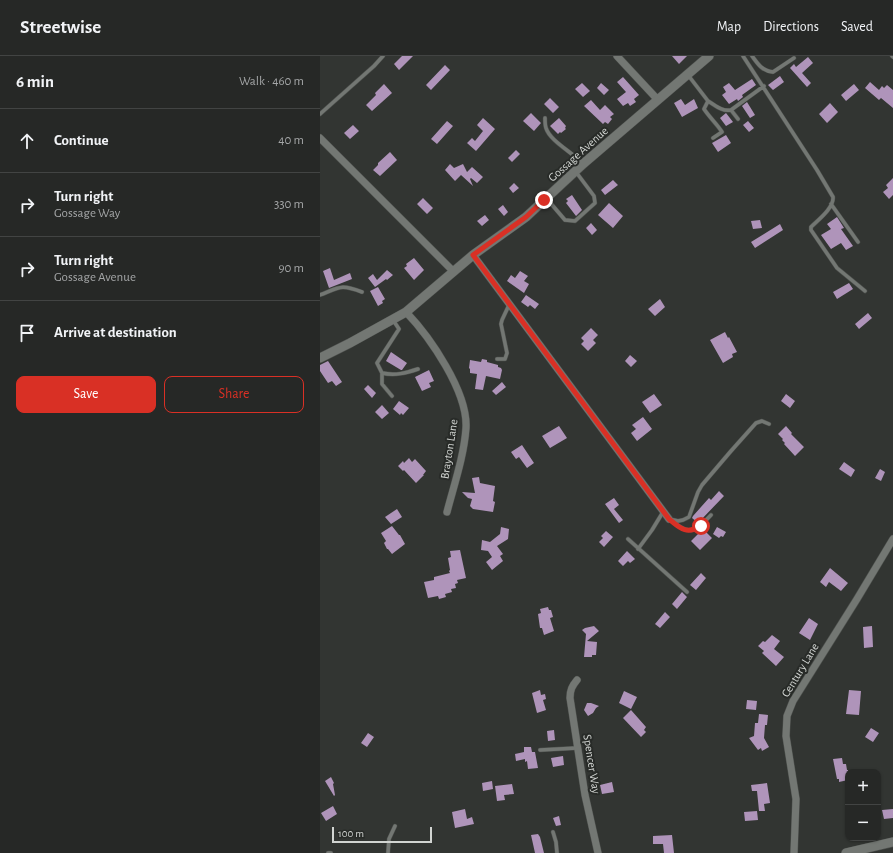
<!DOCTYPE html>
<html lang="en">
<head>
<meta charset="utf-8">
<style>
  :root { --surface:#262826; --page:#2e302e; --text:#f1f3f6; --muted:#a4a6a7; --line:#424443; --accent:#d93025 }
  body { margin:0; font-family:"Alegreya Sans",sans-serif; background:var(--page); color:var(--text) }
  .controls { position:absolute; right:12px; bottom:12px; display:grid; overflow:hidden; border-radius:8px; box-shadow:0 1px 3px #0004 }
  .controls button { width:36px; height:36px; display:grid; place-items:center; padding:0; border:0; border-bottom:1px solid var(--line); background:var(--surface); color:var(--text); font:20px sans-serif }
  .scale { position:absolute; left:12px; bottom:10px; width:100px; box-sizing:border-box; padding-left:4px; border:2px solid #d2d5d2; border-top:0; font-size:11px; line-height:14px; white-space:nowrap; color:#d2d5d2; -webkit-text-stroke:3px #282b28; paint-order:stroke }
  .stop { position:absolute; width:12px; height:12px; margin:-9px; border:3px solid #d93025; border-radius:50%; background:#fff }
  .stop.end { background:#d93025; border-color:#fff; box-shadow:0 1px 4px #0008 }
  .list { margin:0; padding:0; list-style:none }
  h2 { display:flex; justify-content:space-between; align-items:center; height:52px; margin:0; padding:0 16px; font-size:17px }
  h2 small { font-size:13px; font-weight:400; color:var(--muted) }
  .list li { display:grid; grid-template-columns:26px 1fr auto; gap:12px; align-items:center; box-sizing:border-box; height:64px; padding:0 16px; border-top:1px solid var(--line) }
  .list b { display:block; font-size:15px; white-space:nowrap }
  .list p { margin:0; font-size:13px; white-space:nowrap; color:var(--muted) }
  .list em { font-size:13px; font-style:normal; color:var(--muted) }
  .actions { display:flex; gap:8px; padding:12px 16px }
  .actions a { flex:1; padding:9px 0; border:1px solid var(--accent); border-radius:8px; text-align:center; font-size:14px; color:var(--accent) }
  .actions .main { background:var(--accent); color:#fff }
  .icon { flex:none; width:22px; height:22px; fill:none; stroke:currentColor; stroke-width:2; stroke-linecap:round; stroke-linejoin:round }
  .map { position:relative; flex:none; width:573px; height:797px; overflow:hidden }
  header { display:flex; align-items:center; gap:24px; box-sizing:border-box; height:56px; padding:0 20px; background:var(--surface); border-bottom:1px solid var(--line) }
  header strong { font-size:19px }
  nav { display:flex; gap:22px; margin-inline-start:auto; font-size:14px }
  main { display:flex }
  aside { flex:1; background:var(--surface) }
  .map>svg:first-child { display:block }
  .building { fill:#af94ba }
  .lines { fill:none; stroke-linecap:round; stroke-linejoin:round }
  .service-casing { stroke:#4e514e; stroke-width:4.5 }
  .minor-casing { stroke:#4e514e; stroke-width:8 }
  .tertiary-casing { stroke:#4e514e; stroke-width:10 }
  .service { stroke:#737773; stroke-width:3.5 }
  .minor { stroke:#737773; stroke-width:7 }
  .tertiary { stroke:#737773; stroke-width:9 }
  .route { stroke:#d93025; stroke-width:5 }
  .labels { text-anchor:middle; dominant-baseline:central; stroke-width:4; stroke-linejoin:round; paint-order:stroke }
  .street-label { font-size:12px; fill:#d2d5d2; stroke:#282b28 }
</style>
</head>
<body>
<header>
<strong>Streetwise</strong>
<nav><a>Map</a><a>Directions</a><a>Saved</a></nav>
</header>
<main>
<aside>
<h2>6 min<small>Walk · 460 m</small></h2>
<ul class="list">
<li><svg class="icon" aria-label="ahead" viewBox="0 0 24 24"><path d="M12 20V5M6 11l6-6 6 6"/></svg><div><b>Continue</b></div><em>40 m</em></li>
<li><svg class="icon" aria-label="right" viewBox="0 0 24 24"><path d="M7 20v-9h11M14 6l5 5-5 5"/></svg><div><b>Turn right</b><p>Gossage Way</p></div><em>330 m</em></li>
<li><svg class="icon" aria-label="right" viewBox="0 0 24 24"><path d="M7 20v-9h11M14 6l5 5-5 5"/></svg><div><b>Turn right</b><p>Gossage Avenue</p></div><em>90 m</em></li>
<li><svg class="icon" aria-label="arrive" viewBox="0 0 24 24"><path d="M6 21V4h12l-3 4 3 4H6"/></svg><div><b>Arrive at destination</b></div></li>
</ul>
<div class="actions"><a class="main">Save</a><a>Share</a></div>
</aside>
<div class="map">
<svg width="573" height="797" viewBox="0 0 573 797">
  <rect width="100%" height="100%" fill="#323532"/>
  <!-- building -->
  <path class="building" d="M82,0H93L79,14L74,8Z
    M352,0H367L359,8Z
    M488,1L493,7L482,17L491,27L487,31L470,12L474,8L476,11Z
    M125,9L130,14L111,34L106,29Z
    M460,20L464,26L453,34L448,29Z
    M303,21L319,39L314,43L316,46L310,50L308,47L303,50L297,43L306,36L297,26Z
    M432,23L436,29L422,39L423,41L418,45L417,43L409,48L402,39L406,36L403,31L409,27L415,34Z
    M550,26L559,34L562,30L564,32L567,29L573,34V52L561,42L559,44L545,32Z
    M262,27L270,35L263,41L255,33Z
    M281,27L289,34L284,39L277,32Z
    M64,28L72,37L52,55L46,49L56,39L55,37Z
    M534,28L539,34L526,45L521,39Z
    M230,42L239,51L233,57L224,48Z
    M361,43L365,49L374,43L378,52L362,61L354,47Z
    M271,44L280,54L285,49L294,58L290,61L292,63L288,68L285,66L283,68L264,50Z
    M427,46L435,59L430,62L422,50Z
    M510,47L518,56L507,67L499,58Z
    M211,57L221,67L214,75L203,65Z
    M406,57L413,66L406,70L400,62Z
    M163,62L175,73L156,95L147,87L152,82L155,85L163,75L157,69Z
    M239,62L246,70L245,72L246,73L241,77L240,76L238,78L230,70Z
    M127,65L133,70L117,88L111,83Z
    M428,65L434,72L429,76L423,69Z
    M33,69L39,75L30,83L24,77Z
    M406,79L411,87L398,96L392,87Z
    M196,94L200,98L192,106L188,102Z
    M70,96L77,104L60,120L53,114L58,109V107Z
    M130,108L134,112L143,108L147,116L152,111L163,121L157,127L151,122L150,123L153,130L141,119L135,125L125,114Z
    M573,122V139L569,143L563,136L568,132L566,129Z
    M293,124L298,129L285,139L281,134Z
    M194,127L199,132L193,137L189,132Z
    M252,139L262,154L256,160L246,147L248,145L246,143Z
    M103,142L113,152L107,158L97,148Z
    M289,147L303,160L293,172L278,159Z
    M183,149L188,156L184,160L178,153Z
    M165,159L169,164L162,170L157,165Z
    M517,161L524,172L521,173L533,190L526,194L521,187L511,193L501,179L511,173L507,168Z
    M440,164L442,172L433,173L431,165Z
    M271,167L277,174L272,179L266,172Z
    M460,168L463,174L435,192L431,186Z
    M94,202L104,214L94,224L84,212L87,210L86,208Z
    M10,212L14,224L30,217L32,223L9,232L3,215Z
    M67,214L73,219L67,224L66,223L55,231L48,222L53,218L57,224Z
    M200,215L208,220L204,225L209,228L204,237L187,225L191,219L195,222Z
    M529,227L533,233L517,243L513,236Z
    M58,231L65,243L62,245L63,247L58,250L50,235Z
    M206,239L219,248L215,253L210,249L208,251L201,246Z
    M340,243L345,251L335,260L328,253Z
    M548,257L552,262L539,273L535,268Z
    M271,272L278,279L273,284L276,287L268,295L261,288L264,285L261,282Z
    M405,276L408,282L409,281L417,296L412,298L413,301L403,307L390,284Z
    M71,296L87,307L82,314H81L66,305Z
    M310,299L317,305L311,311L305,305Z
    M162,303L167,304V306L178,309V311L181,312L182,314L180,323L166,320L163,334L155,333L157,318L150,317V313L149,312L150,304L161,306Z
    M8,305L22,326L16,330L12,325L8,327L0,315V309Z
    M109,314L114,325L109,327L111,331L102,335L95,321Z
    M182,326L186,331L176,339L172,335Z
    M48,329L56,337L52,342L44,333Z
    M334,338L342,349L330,357L322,346Z
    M466,338L475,345L470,352L461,345Z
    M79,345L89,352L83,359L81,357L80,359L73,353Z
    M62,349L69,357L62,363L55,356Z
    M323,361L332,373L317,385L311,377L316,373L312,369Z
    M239,370L247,382L230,392L222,380Z
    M466,370L472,377L471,378L484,391L475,400L464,388L465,387L462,384L463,383L458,378Z
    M202,389L214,407L207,412L199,401L196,403L191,396Z
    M89,402L92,406L95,403L106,415L103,419H104L96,427L84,414L83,415L78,410L83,405L84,407Z
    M524,406L535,414L531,421L519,413Z
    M560,413L565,416L561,425L555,422Z
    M159,421L160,427L175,430L173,445L175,446L173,456L153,453L150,450L152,443L148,442L142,436L155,437L152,422Z
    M399,435L404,440L378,467L372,462L373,460L389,442L391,444Z
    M294,442L299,449L294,453L303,464L299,467L285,448Z
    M77,453L82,461L71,468L65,461Z
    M72,470L79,479H80L85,488L72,498L68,493H67L64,487L66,485L61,477Z
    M181,471L189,473L188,483L177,490L183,498L180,500L183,505L172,514L166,506L172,501L168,495L161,494L162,484L170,486L180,478Z
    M397,471L406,476L403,481L401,480L399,482L393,478Z
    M383,473L392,482L380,494L371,485Z
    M286,475L293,481L284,491L279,486L283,482L281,480Z
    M140,494L146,522L137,524L138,527L135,528L136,532L131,533L132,536L125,538L126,541L119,543L118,540L108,542L104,526L114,524V521L130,517L129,515L130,514L128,502L131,501L130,495Z
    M307,495L315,503L310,507L308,505L303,510L298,505Z
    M510,512L528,527L521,535L509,526L506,531L500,526Z
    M381,517L386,522L376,534L370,529Z
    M362,536L367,541L357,553L352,548Z
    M228,551L229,554H231L233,561L230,562L234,575L224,579L222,572H220L218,558L221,557L220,553Z
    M345,556L350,561L340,572L335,568Z
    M489,562L498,568L490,584L479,577Z
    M274,570L279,575L267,585L277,586L276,599H272V601H264L266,578L262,574L265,572Z
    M552,570L553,591L544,592L543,571Z
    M452,579L460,585L454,593L464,601L456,610L442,597L444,595L438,590L443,585L445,586Z
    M220,634L221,639L225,638L226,643L223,644L226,654L217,657L212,637Z
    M529,634L541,635L539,659L526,658Z
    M304,635L317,641L311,653L299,647Z
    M427,644L437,645L436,654L426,653Z
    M267,647H271L279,650L276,652L273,657L268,660L264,654Z
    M311,654L326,671L324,674L326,676L321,681L303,662Z
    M439,658L448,659L447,669H445L444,682L449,691L442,695L441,692L438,694L429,682L434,680L435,667H438Z
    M551,672L559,677L553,686L545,681Z
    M234,674L235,684L228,685L227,675Z
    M48,677L54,681L47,691L41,687Z
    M204,691H211L212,696H215L218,712L208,713L207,705L205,706V703L196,705L195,698L204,696Z
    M243,700L244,709L233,711L231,702Z
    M522,702L523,708H526L527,714H528V724L519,726V723H517L513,703Z
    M11,721L14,727L13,728L15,739L14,740L5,725Z
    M172,725L173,733L163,735L162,727Z
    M292,726L294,736L282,738L280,729Z
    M447,727L450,747L444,748L445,755H439L437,735H432L431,729Z
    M192,728L194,738L184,739L185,744L177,745L175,730Z
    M13,750L17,758L6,765L1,757Z
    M145,753L147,763L152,761L154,768L135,772L132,756Z
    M573,753V762L564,763L562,754Z
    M437,755L438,764L425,765L424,756Z
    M239,760L241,769L236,770L233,762Z
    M218,778L220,781L224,797H215L211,779Z
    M352,779L354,797H344L343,788H333V780Z"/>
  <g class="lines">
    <!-- service casing -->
    <g class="service-casing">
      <path id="service" d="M423,0L497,114L513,141C514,152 498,164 491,171V174L517,212L545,235
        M432,0C438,8 442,15 453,16L474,2
        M572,0L573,1
        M368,19L388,45L384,53C390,62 397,68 402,76L393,82
        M388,45C395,49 402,56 411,54L444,30
        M411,54L418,63
        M0,58L54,10L63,0
        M225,62C225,65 225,69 226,72C230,85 252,96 262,107
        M227,143L245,164L255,165L275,147L274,140L256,116
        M511,148L538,186
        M0,239C20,231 21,228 42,236
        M73,264L79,273L57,307L62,317C75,320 86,317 98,313
        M177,303H185L187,297L181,268L182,264L189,249
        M62,317V328L72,340
        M349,463L358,465L363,464L369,461L378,436L382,429L411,395L436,367L442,365L449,368
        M350,463C369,481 375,476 391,459
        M308,483L367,536
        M318,493L332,474L343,456
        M220,694L257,692
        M233,776L236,786L237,797
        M8,797H11
        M68,797L69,783L75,770"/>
    </g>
    <!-- minor casing -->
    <g class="minor-casing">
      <path id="minor" d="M297,0L338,44
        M0,82L133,215
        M153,199L349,463
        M86,256C110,281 148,336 146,372C144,400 134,429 127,456
        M257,624C252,630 250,634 250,642L265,739L278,797
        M474,797L476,743L466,680L467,660L473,645L537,543L573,483"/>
    </g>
    <!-- tertiary casing -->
    <g class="tertiary-casing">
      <path id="tertiary" d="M0,302L30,287L86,256L153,199L206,161L263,108L389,0
        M526,797L573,786"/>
    </g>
    <!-- service -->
    <use href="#service" class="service"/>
    <!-- minor -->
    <use href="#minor" class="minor"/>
    <!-- tertiary -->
    <use href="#tertiary" class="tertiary"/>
  </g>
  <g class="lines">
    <!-- route -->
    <path class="route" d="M224,144L206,161L153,199L349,463C360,472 366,479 381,470"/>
  </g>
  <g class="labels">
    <!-- street labels -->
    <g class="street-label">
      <text transform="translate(258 98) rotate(-42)">Gossage Avenue</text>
      <text transform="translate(129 393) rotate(-81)">Brayton Lane</text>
      <text transform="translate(480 614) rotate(-59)">Century Lane</text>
      <text transform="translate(272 708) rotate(81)">Spencer Way</text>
    </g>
  </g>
</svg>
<div class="controls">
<button>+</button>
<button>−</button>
</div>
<div class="scale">100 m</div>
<div class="stop" style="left:381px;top:470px"></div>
<div class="stop end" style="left:224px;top:144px"></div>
</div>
</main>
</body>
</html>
